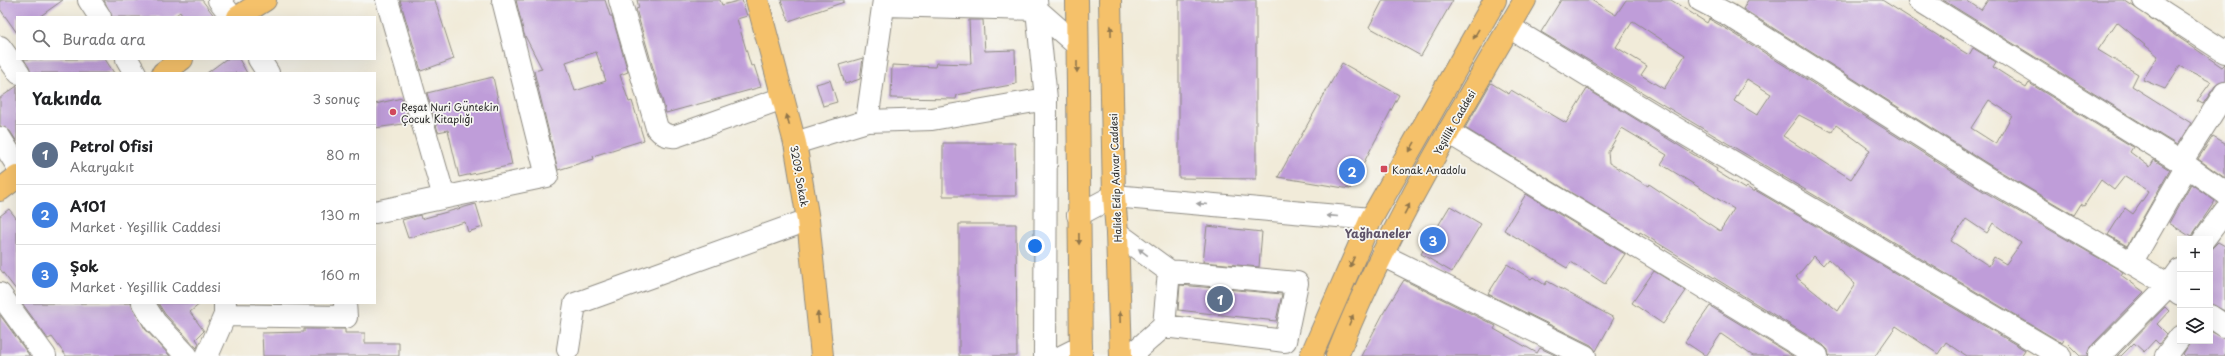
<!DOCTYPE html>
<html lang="tr">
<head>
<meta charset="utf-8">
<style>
  :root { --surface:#fff; --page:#f2f2f2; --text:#202124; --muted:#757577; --line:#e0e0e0; --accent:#d1495b }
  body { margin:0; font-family:"Playpen Sans",sans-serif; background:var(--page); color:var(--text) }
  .controls { position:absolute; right:12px; bottom:12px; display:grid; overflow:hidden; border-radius:0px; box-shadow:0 4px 16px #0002 }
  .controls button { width:36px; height:36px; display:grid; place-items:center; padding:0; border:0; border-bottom:1px solid var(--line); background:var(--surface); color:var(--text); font:20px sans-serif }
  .you { position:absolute; left:1035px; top:246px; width:14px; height:14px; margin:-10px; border:3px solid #fff; border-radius:50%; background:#1a73e8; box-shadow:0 0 0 6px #1a73e833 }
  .badge { display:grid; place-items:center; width:26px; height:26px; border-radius:50%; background:var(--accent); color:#fff; font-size:13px; font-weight:700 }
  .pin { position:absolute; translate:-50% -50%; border:2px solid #fff; box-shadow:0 1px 4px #0006 }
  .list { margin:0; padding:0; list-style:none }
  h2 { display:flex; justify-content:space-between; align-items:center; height:52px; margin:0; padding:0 16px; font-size:17px }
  h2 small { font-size:13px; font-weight:400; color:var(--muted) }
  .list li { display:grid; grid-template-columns:26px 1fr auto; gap:12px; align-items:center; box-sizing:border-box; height:60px; padding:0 16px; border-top:1px solid var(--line) }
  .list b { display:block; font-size:15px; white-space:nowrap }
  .list p { margin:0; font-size:13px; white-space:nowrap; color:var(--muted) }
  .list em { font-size:13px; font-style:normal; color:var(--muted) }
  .icon { flex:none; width:22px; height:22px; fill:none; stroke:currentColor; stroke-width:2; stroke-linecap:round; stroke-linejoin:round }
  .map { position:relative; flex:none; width:2225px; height:356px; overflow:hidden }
  .search { position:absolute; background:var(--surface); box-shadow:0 4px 16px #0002; left:16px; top:16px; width:360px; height:44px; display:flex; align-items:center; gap:10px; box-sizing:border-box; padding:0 14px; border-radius:0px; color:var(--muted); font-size:15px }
  .panel { position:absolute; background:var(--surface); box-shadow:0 4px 16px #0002; left:16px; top:72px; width:360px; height:232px; border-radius:0px }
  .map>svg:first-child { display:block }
  .building { fill:#bf9dd9; fill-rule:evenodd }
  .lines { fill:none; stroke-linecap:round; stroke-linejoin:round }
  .minor-casing { stroke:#8e8b82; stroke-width:24 }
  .major-casing { stroke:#8e8b82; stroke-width:24 }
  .minor { stroke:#fff; stroke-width:22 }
  .major { stroke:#f5c16b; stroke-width:22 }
  .oneway { fill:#90764b }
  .oneway2 { fill:#a0a0a0 }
  .poi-dot { fill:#d1495b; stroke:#f6f6f2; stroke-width:1.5 }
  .labels { text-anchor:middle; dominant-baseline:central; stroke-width:3.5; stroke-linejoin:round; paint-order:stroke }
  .poi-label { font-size:10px; fill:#2b2b2b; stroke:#f6f6f2; text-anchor:start }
  .street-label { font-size:10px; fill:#2b2b2b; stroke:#f6f6f2 }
  .quarter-label { font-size:12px; font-weight:bold; fill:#5f5368; stroke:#f6f6f2 }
</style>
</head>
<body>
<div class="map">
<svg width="2225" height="356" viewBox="0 0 2225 356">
  <rect width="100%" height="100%" fill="#f6f6f2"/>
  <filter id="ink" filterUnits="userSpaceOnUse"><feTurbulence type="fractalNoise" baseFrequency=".025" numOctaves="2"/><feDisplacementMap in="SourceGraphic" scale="8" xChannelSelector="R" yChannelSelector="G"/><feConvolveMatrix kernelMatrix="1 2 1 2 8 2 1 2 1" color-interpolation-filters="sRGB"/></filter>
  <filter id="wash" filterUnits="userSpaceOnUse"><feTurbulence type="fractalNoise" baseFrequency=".012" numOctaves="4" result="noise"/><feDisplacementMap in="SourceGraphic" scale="16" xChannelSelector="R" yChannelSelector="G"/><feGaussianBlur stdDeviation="0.9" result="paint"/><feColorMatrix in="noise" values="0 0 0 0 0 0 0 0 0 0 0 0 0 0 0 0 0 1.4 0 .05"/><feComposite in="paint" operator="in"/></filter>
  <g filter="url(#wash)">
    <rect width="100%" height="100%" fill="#f1ebd9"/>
    <g id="blocks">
      <!-- building -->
      <path class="building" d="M0,0H63L39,17H17V33L0,9Z
        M104,0H202L215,17H183L180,12L173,17H112Z
        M400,0H435L454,59L421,71Z
        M516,0H605L610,16H612L628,72L620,75L629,102L632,101L644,140L593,156L594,159L558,170L534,71L542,69L524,34ZM596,52L606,81L575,91L566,62Z
        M637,0H720L722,5L742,0L747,16L737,19L751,66L754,65L761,87L666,113L636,9L639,8Z
        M781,0H844V2L789,21Z
        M1179,0H1256V179L1179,178Z
        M1383,0H1453L1421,56L1369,27Z
        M1561,0H1591L1616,15L1626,0H1671L1707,23L1709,19L1730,31L1983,191L2123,272L2121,275L2144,292L2090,347L2087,356H2080L2064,340L2062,343L1541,32ZM1633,21L1685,55L1664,89L1641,75L1647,66L1616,47ZM1747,79L1771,94L1757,115L1734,101ZM1799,115L1832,132L1836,125L1870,150L1851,179L1783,136ZM1966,219L1987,233L1993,223L2021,243L2006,264L1994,257L1989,266L1951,241Z
        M1748,0H1882L1959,49L1969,55L1973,48L1996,62L1993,67L2026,88L2029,83L2133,147L2130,152L2150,167L2154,160L2170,170L2127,246L2108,235L2125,208L2133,214L2149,191L2125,176L2114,190L2101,180L2084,206L2081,204L2074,215L1996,169L1743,9ZM1989,100L2012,115L1996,144L1971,128Z
        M1943,0H1966L1981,10L1988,0H2124L2222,67L2225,64V81L2215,86L2203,104L2197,101L2211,82L2180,66L2165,89L2143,80L2158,56L2117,22L2098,50L2138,74L2132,86L2191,123L2177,145Z
        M969,20H983L985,51L1015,50L1016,84L957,95L956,99L891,98L892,65L935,67L936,63L971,64Z
        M863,58L860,79L845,84L839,65Z
        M24,59H105L114,73H31Z
        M226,59H239L247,73H207Z
        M1342,63L1399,95L1350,189L1278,177Z
        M493,77L512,165L459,177L448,130L438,132L427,93Z
        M830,80L837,102L823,106L816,84Z
        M1491,83L1509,94L1511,90L1566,123L1587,89L1717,169L1716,171L1745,189L1747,187L1754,192L1755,190L2025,350L2021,356H1967L1946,342L1938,354L1896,326L1875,356H1829L1828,350L1823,345L1640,232L1639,234L1465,128ZM1622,128L1667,155L1661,164L1734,209L1720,231L1649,184L1648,186L1609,163L1608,152ZM1814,256L1823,265L1828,259L1855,284L1838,311L1796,277Z
        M17,86V142L10,131L0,126V98Z
        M402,98L410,123L375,128V104Z
        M2213,136L2225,143V178L2198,159Z
        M943,143H1015L1016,196H943Z
        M2191,184L2215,201L2191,237L2169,223Z
        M1526,194L1625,254L1605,284L1571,262L1567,268L1504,230Z
        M476,204L483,227L468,232L465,222L408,238L402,220L420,215L421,219Z
        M1450,206L1481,224L1452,272L1421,254Z
        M9,209L17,219V291L0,269V216Z
        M959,224H1016L1017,356H959Z
        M1207,226L1262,232L1259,267L1203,262Z
        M2218,242L2225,246V311L2210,304V250Z
        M1507,264L1531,279L1533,277L1545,285L1547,281L1614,318L1596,351L1591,345L1488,294Z
        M1654,271L1686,291L1663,324L1632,303Z
        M1404,280L1496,326L1494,329L1537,353L1540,348L1557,356H1361L1384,312Z
        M1180,285L1282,294L1276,321L1178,310Z
        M22,303H131L145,329L170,356H66L52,337L48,339Z
        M158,303H201L190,312L204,331L196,339L199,343L197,348L165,314Z
        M1710,306L1793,356H1753L1721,334L1706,356L1685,342Z
        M2165,307L2169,311L2157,324L2167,334L2159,344L2155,340L2144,352L2134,343L2121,356H2117Z
        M0,315L29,355V356H0Z
        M304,329H345V333H365V343H399V356H263L262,333L304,332Z
        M2210,331L2225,338V356H2185L2183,354L2191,341H2210Z"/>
    </g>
  </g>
  <g filter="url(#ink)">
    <use href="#blocks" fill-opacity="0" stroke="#8e8b82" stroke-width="1"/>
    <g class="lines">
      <!-- minor casing -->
      <g class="minor-casing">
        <path id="minor" d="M89,0L100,17
          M219,0L232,17
          M387,0L444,197
          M620,0L657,128C662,134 668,137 676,136L783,98
          M1036,0L1046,99L1045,356
          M1700,0L1729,15L1990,180L2169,285L2180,294
          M1919,0L2181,162L2225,193
          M2144,0L2225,52
          M884,5L1036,9L1077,45
          M1509,27L1660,119L2060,356
          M0,47L19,73
          M127,59L135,73
          M259,59L268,73
          M867,121L884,0
          M1448,132L1817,356
          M0,138L17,165
          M795,143L867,121L932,119L1046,99
          M2181,162L2225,93
          M375,212L547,176L503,0
          M1078,215L1114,196L1371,219
          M1117,233L1169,271
          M2204,239L2225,211
          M1382,255L1585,356
          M2131,263L2187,166
          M1169,271L1297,283L1285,341L1164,326Z
          M0,294L45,356
          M143,303L155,322L187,356
          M225,315L346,317L345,303
          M2210,316L2225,326
          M568,349L575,304L808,220
          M207,356L225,315V303
          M1063,356L1081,347
          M1130,356L1164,326
          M2099,356L2169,285L2180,270
          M2166,356L2180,337"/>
      </g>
      <!-- major casing -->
      <g class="major-casing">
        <path id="major" d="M757,0L795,143L808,220L822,356
          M1077,0L1081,356
          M1110,0L1114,196L1117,233L1121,356
          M238,17L265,0
          M163,73L182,59
          M0,190L17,177
          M1311,356L1371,219L1495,0
          M1337,356C1386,231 1458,116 1525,0"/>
      </g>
      <!-- minor -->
      <use href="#minor" class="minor"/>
      <!-- major -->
      <use href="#major" class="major"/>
    </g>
    <!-- one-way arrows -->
    <defs><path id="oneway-solid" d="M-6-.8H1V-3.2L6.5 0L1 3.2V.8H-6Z"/></defs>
    <g class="oneway">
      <use href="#oneway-solid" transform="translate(1111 31) rotate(-91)"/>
      <use href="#oneway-solid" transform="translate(1476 34) rotate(120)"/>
      <use href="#oneway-solid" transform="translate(1077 67) rotate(90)"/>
      <use href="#oneway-solid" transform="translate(788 120) rotate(-105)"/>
      <use href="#oneway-solid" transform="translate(1412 147) rotate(120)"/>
      <use href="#oneway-solid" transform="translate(1407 209) rotate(-62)"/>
      <use href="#oneway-solid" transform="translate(1079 239) rotate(89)"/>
      <use href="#oneway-solid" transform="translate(1352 262) rotate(114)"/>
      <use href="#oneway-solid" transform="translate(818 317) rotate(-96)"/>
      <use href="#oneway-solid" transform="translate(1120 317) rotate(-92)"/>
      <use href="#oneway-solid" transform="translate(1351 320) rotate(-68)"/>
    </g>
    <g class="oneway2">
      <use href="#oneway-solid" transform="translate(1202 204) rotate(-175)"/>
      <use href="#oneway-solid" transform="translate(1332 216) rotate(-175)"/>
      <use href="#oneway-solid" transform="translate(1143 252) rotate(-144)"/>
    </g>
  </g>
  <!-- markers -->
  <g class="poi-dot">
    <circle cx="393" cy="112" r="4"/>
    <rect x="1380" y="165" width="8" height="8" rx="2"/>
  </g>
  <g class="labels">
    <!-- poi labels -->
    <g class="poi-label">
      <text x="401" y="106">Reşat Nuri Güntekin<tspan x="401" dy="12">Çocuk Kitaplığı</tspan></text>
      <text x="1392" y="169">Konak Anadolu</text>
    </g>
    <!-- street labels -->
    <g class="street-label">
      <text transform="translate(1454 122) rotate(-60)">Yeşillik Caddesi</text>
      <text transform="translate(800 176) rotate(80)">3209. Sokak</text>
      <text transform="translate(1115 178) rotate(-92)">Halide Edip Adıvar Caddesi</text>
    </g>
    <!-- quarter labels -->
    <g class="quarter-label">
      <text x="1378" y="233">Yağhaneler</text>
    </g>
  </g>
</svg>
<div class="controls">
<button>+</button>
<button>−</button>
<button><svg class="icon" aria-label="layers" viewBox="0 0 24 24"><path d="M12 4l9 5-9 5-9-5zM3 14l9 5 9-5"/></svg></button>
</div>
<div class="you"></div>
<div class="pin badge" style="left:1220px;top:299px;background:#5c6f8a">1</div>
<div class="pin badge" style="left:1352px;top:171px;background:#3f7fe0">2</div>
<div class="pin badge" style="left:1433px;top:240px;background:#3f7fe0">3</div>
<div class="search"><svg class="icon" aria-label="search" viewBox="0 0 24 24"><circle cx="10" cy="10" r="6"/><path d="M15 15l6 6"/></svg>Burada ara</div>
<section class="panel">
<h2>Yakında<small>3 sonuç</small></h2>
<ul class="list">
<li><span class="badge" style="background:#5c6f8a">1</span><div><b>Petrol Ofisi</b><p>Akaryakıt</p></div><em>80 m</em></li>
<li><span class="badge" style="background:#3f7fe0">2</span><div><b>A101</b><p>Market · Yeşillik Caddesi</p></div><em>130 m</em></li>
<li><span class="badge" style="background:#3f7fe0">3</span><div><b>Şok</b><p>Market · Yeşillik Caddesi</p></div><em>160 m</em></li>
</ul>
</section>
</div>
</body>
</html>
